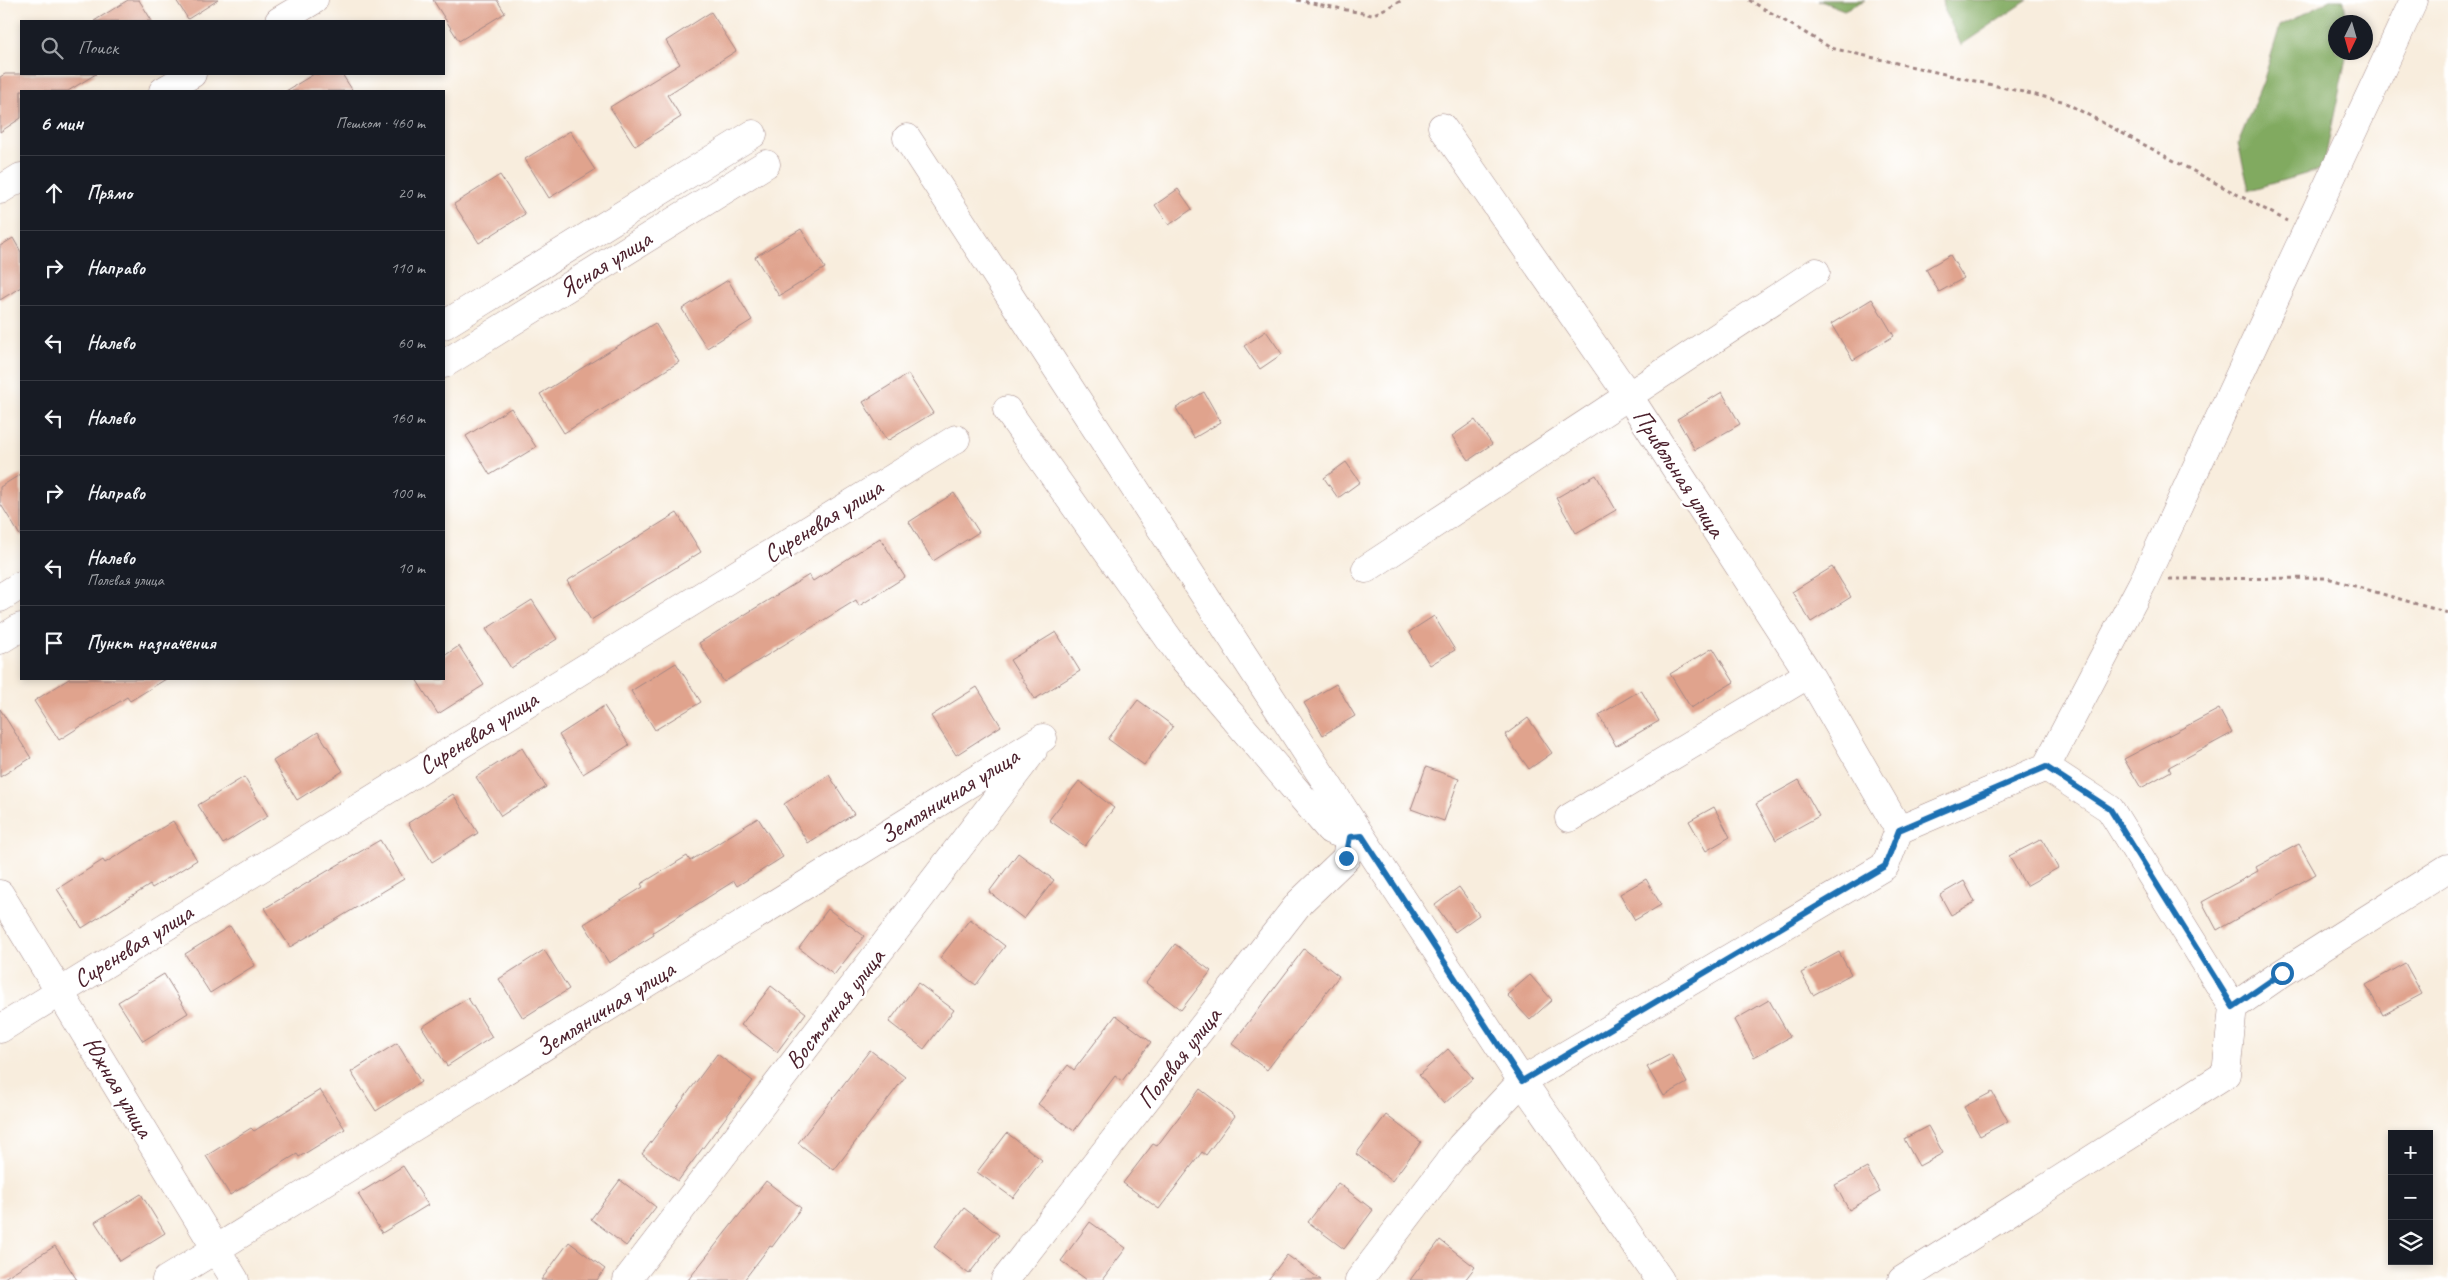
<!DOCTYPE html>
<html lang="ru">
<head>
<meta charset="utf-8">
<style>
  :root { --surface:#171b24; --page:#242831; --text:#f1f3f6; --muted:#9ea1a6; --line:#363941 }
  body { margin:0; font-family:Caveat,sans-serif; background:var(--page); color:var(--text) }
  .controls { position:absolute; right:15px; bottom:15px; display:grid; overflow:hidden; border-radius:0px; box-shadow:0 2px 8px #0003 }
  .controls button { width:45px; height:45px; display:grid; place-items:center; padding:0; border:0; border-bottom:1px solid var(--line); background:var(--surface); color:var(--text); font:25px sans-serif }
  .compass { position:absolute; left:2328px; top:15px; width:45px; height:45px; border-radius:50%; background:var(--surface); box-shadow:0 2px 8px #0003; rotate:185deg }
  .stop { position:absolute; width:15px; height:15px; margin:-11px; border:4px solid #1f6fb2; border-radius:50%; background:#fff }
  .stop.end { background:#1f6fb2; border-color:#fff; box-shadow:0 1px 5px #0008 }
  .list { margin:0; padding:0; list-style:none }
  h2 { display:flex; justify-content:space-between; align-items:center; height:65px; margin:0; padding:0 20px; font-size:21px }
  h2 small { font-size:16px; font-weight:400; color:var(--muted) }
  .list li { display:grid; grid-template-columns:32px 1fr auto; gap:15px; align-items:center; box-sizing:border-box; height:75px; padding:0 20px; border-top:1px solid var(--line) }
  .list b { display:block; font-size:19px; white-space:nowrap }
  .list p { margin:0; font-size:16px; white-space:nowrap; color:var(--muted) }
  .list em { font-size:16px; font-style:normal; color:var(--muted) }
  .icon { flex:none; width:28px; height:28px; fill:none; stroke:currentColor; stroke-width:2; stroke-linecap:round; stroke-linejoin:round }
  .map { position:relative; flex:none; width:2448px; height:1280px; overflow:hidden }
  .search { position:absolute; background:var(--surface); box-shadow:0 2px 8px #0003; left:20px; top:20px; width:425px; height:55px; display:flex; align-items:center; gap:12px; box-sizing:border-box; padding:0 18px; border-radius:0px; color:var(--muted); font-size:19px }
  .panel { position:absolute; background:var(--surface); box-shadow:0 2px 8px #0003; left:20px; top:90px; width:425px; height:590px; border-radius:0px }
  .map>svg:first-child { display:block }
  .forest { fill:#81aa61; stroke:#666446 }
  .building { fill:#e0a38d }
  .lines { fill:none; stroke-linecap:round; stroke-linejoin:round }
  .minor-casing { stroke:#a18684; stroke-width:29 }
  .path { stroke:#a18684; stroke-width:3; stroke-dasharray:4 4; stroke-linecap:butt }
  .minor { stroke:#fff; stroke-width:28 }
  .route { stroke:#1f6fb2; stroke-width:6 }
  .labels { text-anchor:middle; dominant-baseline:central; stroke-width:5; stroke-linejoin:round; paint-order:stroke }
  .street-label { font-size:25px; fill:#4a1f2b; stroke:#fff }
</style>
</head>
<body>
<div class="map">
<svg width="2448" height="1280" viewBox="0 0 2448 1280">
  <rect width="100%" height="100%" fill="#fff"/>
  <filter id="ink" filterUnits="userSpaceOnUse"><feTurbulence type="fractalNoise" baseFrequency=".02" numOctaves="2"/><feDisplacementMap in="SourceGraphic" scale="10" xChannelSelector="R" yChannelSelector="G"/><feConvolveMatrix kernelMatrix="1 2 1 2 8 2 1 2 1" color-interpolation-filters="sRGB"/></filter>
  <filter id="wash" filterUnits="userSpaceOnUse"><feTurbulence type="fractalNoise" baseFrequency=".0096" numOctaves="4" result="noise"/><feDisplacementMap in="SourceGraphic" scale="20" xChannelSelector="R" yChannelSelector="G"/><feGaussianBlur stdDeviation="1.12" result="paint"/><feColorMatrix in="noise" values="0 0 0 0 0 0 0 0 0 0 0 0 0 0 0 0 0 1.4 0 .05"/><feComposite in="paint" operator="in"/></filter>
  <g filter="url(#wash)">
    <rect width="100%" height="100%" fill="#f8eddd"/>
    <!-- forest -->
    <path class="forest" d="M1818,0H1865L1844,10Z
      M1942,0H2028L1961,45L1943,7Z
      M2330,0H2344L2347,22H2336V52L2347,53L2323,169L2249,190L2238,143L2263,82L2280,26Z"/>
    <g id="blocks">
      <!-- building -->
      <path class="building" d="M128,0H139L152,21H94Z
        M176,0H218L188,19Z
        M433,0H497L505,13L459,41Z
        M711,12L736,51L667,95L681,117L635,146L610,107L680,64L666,41Z
        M5,74H96L68,91H21V118L0,132V77Z
        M314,74H342L353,91H286Z
        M570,131L595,170L549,198L525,159Z
        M500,175L525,214L479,243L454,204Z
        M1178,189L1192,209L1169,225L1155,205Z
        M801,229L825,268L779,296L755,257Z
        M13,238L21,252V287L0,300V246Z
        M1950,255L1964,278L1939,292L1926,269Z
        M728,280L752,320L707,348L682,309Z
        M1872,299L1894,336L1853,360L1831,324Z
        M655,323L679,362L564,433L540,394Z
        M1266,331L1282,354L1260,369L1244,346Z
        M908,374L933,413L887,441L863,402Z
        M1204,392L1221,422L1194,438L1176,408Z
        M1722,392L1740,424L1695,450L1677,419Z
        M511,408L536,447L490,475L466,436Z
        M1475,420L1492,444L1469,460L1452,436Z
        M1346,462L1360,482L1338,498L1324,478Z
        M21,474V537L0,503V487Z
        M1596,475L1616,510L1576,533L1556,498Z
        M954,493L979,532L933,561L909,522Z
        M677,513L701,552L591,620L567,581Z
        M880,538L905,577L859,606L856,600L724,682L699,643L809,575L813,581Z
        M1832,567L1851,597L1811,622L1792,592Z
        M532,600L557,639L511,668L486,629Z
        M1434,616L1455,650L1430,665L1409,632Z
        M1056,632L1080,671L1035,699L1010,660Z
        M459,646L484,685L438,714L416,679H444V656Z
        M1713,648L1734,682L1691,708L1670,674Z
        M676,663L701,702L655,730L631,691Z
        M69,679H166L130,701L127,697L59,740L34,701Z
        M1336,684L1355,716L1323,735L1304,703Z
        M977,687L1001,726L956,755L931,716Z
        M1641,690L1659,721L1616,746L1599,715Z
        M1138,700L1173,726L1144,765L1108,739Z
        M604,706L629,745L583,774L559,735Z
        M0,709L31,758L0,777Z
        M2219,709L2232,733L2169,767L2171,771L2141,788L2124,759Z
        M1528,718L1552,753L1529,769L1505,735Z
        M318,732L343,771L297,800L273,761Z
        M522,748L546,787L501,816L476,777Z
        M1426,767L1459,779L1444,821L1411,809Z
        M829,775L854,814L808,843L784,804Z
        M244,777L268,816L223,844L198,805Z
        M1799,780L1819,816L1776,840L1756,804Z
        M1079,781L1114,808L1085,846L1049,820Z
        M453,794L478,833L432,862L408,823Z
        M1714,807L1730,837L1706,851L1689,821Z
        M758,818L783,857L737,886L734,881L653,932L654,935L609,963L584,924L643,887L641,884L687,856L690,861Z
        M173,821L197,860L152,888L150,885L82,928L57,889L103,860L105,863Z
        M2042,839L2058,868L2026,886L2009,856Z
        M380,840L404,879L290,947L265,908Z
        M2299,844L2316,874L2217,930L2202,902L2258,871L2256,867Z
        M1018,853L1054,880L1024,919L989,892Z
        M1646,879L1661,905L1635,920L1620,894Z
        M1964,881L1975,902L1951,915L1940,895Z
        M1459,887L1479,915L1455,932L1435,905Z
        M828,909L864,936L834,975L799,948Z
        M970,919L1005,946L976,985L940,958Z
        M230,926L255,965L210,993L185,954Z
        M1175,944L1211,971L1181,1010L1146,983Z
        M1304,949L1339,976L1267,1070L1232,1044Z
        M544,950L569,989L523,1018L499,979Z
        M1839,952L1851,974L1813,995L1801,973Z
        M2405,963L2422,994L2383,1015L2366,985Z
        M164,974L188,1013L143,1041L118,1002Z
        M1530,975L1552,1000L1530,1020L1507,995Z
        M918,983L954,1010L924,1049L889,1022Z
        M771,986L806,1013L777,1052L741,1025Z
        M468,998L492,1037L447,1066L422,1027Z
        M1769,1000L1790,1037L1754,1057L1734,1020Z
        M1116,1015L1151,1042L1122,1081L1115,1076L1074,1131L1038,1104L1068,1065L1074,1070Z
        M397,1043L421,1082L376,1111L351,1072Z
        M1448,1049L1473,1078L1444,1104L1419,1075Z
        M870,1050L905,1077L834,1170L798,1143Z
        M717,1054L753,1081L678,1181L642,1154Z
        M1671,1054L1687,1083L1664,1096L1647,1067Z
        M1200,1089L1235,1116L1206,1155L1202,1152L1159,1209L1123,1183L1153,1144L1157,1146Z
        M320,1090L345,1129L299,1157L297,1154L230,1195L206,1156L251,1128L254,1131Z
        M1992,1092L2008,1121L1980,1136L1964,1107Z
        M1386,1115L1421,1142L1392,1181L1356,1154Z
        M1928,1126L1943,1153L1919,1166L1904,1139Z
        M1007,1133L1042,1160L1013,1198L977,1172Z
        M403,1166L428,1205L382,1233L358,1194Z
        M1867,1168L1880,1192L1849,1210L1835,1185Z
        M620,1180L656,1207L626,1246L591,1219Z
        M766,1181L801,1208L772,1247L770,1246L744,1280H688Z
        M1338,1183L1373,1210L1344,1249L1308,1222Z
        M141,1194L165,1233L120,1261L95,1222Z
        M964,1208L999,1235L969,1274L934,1247Z
        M1090,1222L1126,1248L1102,1280H1087L1061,1261Z
        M1440,1240L1475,1267L1465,1280H1410Z
        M569,1242L605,1269L597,1280H541Z
        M55,1246L77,1280H1Z
        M1287,1255L1321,1280H1268Z"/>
    </g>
  </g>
  <g filter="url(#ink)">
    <use href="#blocks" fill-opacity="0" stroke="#a18684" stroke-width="1"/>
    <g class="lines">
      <!-- minor casing -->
      <g class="minor-casing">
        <path id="minor" d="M279,21L314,0
          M163,91L192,74
          M1442,127L1628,395L1809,674L1899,830
          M907,138L1361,836
          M0,190L21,177
          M444,325L753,134
          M444,364L766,164
          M1007,410L1181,656L1330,830L1350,837L1361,836L1522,1081L1660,1280
          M1366,569L1816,272
          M0,598L21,585
          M0,640L21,627
          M2046,767L2110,809L2233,1007
          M1569,818L1809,674
          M0,894L235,1280
          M0,1029L956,439
          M166,1280L1043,738
          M627,1280L1033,751
          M1005,1280L1300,902L1346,858L1350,837
          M1359,1280L1461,1146L1522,1081L1885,866L1899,830L2046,767L2144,580L2414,0
          M1902,1280L2226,1074L2233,1007L2282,973L2448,868"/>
      </g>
      <!-- path -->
      <path class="path" d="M1297,0L1372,15L1403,0
        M1749,0L1831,48L2062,101L2287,221
        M2169,579L2327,578L2448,613"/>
      <!-- minor -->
      <use href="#minor" class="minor"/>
    </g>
  </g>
  <g class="lines" filter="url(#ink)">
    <!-- route -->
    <path class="route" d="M1346,858L1350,837L1362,836L1522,1081L1885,866L1899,830L2046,767L2110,809L2233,1007L2282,973"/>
  </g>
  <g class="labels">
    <!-- street labels -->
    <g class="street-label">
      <text transform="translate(605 264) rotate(-32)">Ясная улица</text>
      <text transform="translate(1679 473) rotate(57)">Привольная улица</text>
      <text transform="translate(823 521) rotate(-32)">Сиреневая улица</text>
      <text transform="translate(478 733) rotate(-32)">Сиреневая улица</text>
      <text transform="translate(949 796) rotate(-32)">Земляничная улица</text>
      <text transform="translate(133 946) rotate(-32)">Сиреневая улица</text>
      <text transform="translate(605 1009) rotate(-32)">Земляничная улица</text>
      <text transform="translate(835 1009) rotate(-52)">Восточная улица</text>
      <text transform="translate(1179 1058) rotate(-52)">Полевая улица</text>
      <text transform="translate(118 1087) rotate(59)">Южная улица</text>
    </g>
  </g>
</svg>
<div class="controls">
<button>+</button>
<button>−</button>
<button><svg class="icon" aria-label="layers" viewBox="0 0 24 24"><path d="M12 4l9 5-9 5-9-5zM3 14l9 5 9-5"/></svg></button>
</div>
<svg class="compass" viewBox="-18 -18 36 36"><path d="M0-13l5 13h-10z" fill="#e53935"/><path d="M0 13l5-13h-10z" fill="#9ea1a6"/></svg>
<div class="stop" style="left:2282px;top:973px"></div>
<div class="stop end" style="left:1346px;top:858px"></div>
<div class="search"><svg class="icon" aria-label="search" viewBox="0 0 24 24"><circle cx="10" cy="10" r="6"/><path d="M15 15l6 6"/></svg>Поиск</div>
<section class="panel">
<h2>6 мин<small>Пешком · 460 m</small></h2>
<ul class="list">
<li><svg class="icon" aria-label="ahead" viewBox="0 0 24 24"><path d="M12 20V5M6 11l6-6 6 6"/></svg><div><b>Прямо</b></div><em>20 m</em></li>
<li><svg class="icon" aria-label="right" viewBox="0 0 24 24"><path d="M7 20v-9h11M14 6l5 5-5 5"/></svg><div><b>Направо</b></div><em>110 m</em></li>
<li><svg class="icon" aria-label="left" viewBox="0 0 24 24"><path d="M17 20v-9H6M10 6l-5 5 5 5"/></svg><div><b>Налево</b></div><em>60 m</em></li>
<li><svg class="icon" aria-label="left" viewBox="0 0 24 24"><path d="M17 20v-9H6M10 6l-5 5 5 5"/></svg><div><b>Налево</b></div><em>160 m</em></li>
<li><svg class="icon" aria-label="right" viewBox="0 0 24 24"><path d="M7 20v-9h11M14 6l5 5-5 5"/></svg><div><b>Направо</b></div><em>100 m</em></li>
<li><svg class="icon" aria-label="left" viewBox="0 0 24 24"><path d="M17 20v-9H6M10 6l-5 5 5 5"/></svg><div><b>Налево</b><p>Полевая улица</p></div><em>10 m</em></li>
<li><svg class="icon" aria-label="arrive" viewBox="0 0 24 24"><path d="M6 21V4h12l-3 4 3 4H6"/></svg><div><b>Пункт назначения</b></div></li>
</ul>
</section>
</div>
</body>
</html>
